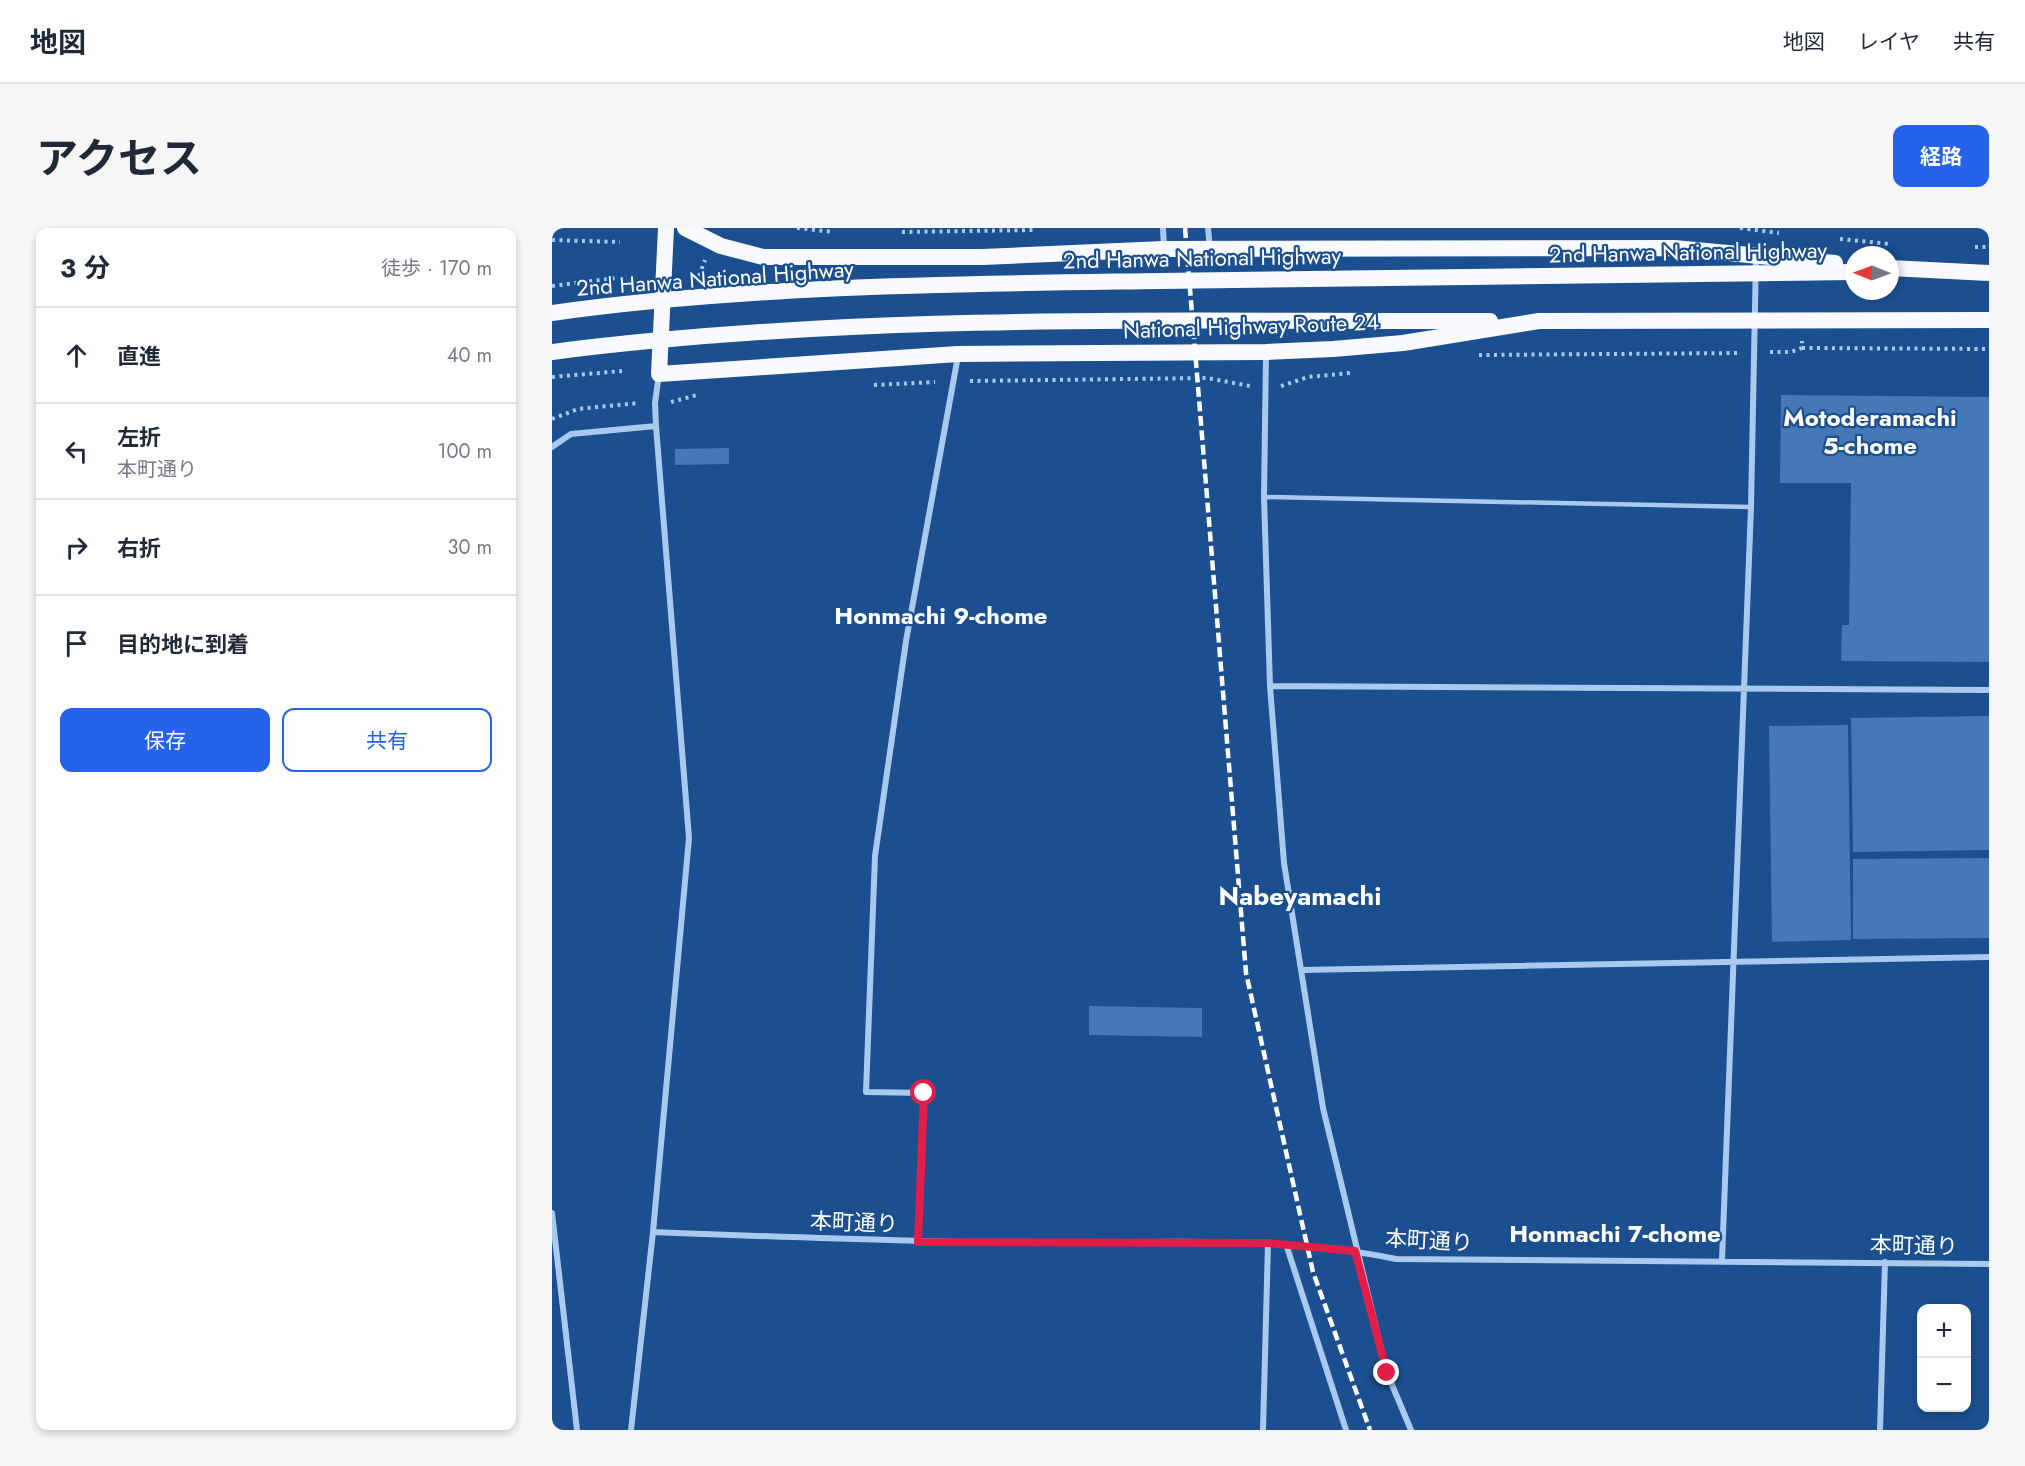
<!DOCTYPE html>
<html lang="ja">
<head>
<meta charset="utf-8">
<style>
  :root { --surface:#fff; --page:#f6f6f7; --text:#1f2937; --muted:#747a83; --line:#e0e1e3; --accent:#2563eb }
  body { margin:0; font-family:Jost,"Noto Sans JP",sans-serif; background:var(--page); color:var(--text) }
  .controls { position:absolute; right:18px; bottom:18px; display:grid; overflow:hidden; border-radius:12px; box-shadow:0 3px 9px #0003 }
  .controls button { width:54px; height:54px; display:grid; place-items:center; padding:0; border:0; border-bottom:2px solid var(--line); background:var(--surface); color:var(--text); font:30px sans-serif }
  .compass { position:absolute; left:1293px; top:18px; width:54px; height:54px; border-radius:50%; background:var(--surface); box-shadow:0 3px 9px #0003; rotate:271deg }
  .stop { position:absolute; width:18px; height:18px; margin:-14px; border:4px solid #e11d48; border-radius:50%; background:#fff }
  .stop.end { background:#e11d48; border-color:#fff; box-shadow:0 2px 6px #0008 }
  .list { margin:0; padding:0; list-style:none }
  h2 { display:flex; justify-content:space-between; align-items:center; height:78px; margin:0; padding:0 24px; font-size:26px }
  h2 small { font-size:20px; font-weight:400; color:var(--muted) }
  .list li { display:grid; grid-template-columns:39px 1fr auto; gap:18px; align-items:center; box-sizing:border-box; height:96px; padding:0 24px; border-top:2px solid var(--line) }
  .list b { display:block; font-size:22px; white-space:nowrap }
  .list p { margin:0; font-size:20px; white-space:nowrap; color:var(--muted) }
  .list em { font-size:20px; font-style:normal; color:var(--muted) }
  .actions { display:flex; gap:12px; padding:18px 24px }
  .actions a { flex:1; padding:14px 0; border:2px solid var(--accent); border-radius:12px; text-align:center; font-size:21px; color:var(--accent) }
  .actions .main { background:var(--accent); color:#fff }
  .icon { flex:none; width:33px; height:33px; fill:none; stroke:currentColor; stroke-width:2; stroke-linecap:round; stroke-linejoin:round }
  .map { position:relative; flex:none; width:1437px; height:1202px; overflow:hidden; border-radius:12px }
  header { display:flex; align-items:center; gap:36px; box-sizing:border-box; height:84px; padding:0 30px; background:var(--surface); border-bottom:2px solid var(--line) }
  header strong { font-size:28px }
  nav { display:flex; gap:33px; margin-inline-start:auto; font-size:21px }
  .intro { display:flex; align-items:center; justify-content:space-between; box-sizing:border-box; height:144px; padding:0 36px }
  h1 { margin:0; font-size:42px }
  .button { padding:15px 27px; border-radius:12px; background:var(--accent); color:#fff; font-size:21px; font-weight:700 }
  main { display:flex; gap:36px; padding:0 36px }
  aside { flex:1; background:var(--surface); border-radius:12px; box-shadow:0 3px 9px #0003 }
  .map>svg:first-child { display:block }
  .building { fill:#4478b7 }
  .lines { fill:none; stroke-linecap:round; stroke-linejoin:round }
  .path { stroke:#a9c9ee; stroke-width:4; stroke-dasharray:3 4.5; stroke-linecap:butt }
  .service { stroke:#a9c9ee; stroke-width:4.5 }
  .minor { stroke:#a9c9ee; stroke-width:6 }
  .trunk { stroke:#f8faff; stroke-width:16 }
  .rail { stroke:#fff; stroke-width:4.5; stroke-dasharray:10 4.5; stroke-linecap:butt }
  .route { stroke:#e11d48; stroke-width:8 }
  .labels { text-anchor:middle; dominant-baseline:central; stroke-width:4.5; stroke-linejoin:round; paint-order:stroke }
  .street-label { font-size:22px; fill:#fff; stroke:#1b4f8f }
  .neighbourhood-label { font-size:24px; font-weight:bold; fill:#fff; stroke:#1b4f8f }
  .quarter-label { font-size:26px; font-weight:bold; fill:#fff; stroke:#1b4f8f }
</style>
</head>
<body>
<header>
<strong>地図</strong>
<nav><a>地図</a><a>レイヤ</a><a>共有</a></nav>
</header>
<div class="intro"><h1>アクセス</h1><a class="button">経路</a></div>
<main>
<aside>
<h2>3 分<small>徒歩 · 170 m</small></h2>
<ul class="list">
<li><svg class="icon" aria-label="ahead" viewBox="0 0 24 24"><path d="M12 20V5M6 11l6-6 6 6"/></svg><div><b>直進</b></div><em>40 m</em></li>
<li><svg class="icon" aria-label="left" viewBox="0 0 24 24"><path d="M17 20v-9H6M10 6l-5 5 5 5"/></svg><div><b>左折</b><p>本町通り</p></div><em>100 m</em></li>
<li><svg class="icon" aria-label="right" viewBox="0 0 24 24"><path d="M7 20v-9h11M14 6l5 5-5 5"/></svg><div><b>右折</b></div><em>30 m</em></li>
<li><svg class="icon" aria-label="arrive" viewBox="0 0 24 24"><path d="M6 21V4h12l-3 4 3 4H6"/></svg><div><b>目的地に到着</b></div></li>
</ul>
<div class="actions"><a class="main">保存</a><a>共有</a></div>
</aside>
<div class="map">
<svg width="1437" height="1202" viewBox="0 0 1437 1202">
  <rect width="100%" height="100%" fill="#1b4f8f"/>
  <!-- building -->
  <path class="building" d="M1229,167L1437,169V434L1289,433L1290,397H1297L1299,255H1228Z
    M177,220V236L123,237V221Z
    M1437,488V622L1301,624L1299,490Z
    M1296,497L1299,712L1220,714L1217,498Z
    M1437,630V710L1301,711V631Z
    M537,778L650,780V809L537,807Z"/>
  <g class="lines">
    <!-- path -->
    <path class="path" d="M245,0L282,4
      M1188,0L1227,5
      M350,4L483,2
      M1288,11L1337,16
      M0,12L68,14
      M1423,19H1437
      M147,48L153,32
      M0,58L64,50
      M1250,120L1437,121
      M1218,124H1239L1250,120V113
      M927,127L1187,125
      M0,149L70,143
      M418,153L655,150L698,158
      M322,157L383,154
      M729,158L756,149L798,145
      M119,174L145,167
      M0,191L26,181L87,175"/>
    <!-- service -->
    <path class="service" d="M712,269L1199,279"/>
    <!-- minor -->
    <path class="minor" d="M611,0L612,20
      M656,0L658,21
      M714,125L712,269L718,458L732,635L771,880L835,1145L859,1202
      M0,219L19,206L104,198
      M718,458L1437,462
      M749,742L1437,729
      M0,985L25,1202
      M101,1004C228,1009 355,1014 482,1015C603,1015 726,1007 844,1031L1437,1036
      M366,1014L372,865L314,864L323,628L354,413L406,128
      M734,1016L794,1202
      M1170,1032L1199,279L1204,29
      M79,1202L101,1004L137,610L104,198L103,175L107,146
      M711,1202L716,1015
      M1328,1202L1333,1034"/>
    <!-- trunk -->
    <path class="trunk" d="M114,0L107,146L406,126L714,124L781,121L851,115L987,93L1437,92
      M133,0L169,18L211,29H431L612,21L1122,20L1283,35
      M1338,40L1437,45
      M0,85C200,57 406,56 608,53C839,50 1071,47 1302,44
      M0,124C310,84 626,94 938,93"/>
    <!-- rail -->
    <path class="rail" d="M633,0L694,745L761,1044L818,1202"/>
  </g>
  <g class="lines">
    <!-- route -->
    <path class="route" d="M372,865L366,1014L716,1015L803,1023L835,1145"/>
  </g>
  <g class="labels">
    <!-- street labels -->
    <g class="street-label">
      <text transform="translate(1136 24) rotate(-1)">2nd Hanwa National Highway</text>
      <text transform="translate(650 30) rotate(-1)">2nd Hanwa National Highway</text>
      <text transform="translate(163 50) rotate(-4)">2nd Hanwa National Highway</text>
      <text transform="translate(699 98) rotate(-2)">National Highway Route 24</text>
      <text transform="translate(302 994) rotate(2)">本町通り</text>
      <text transform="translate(877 1012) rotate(3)">本町通り</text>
      <text transform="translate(1362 1017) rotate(1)">本町通り</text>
    </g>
    <!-- neighbourhood labels -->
    <g class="neighbourhood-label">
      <text x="1318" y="189">Motoderamachi<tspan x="1318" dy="28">5-chome</tspan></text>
      <text x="389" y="387">Honmachi 9-chome</text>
      <text x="1063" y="1005">Honmachi 7-chome</text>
    </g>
    <!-- quarter labels -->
    <g class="quarter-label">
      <text x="748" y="668">Nabeyamachi</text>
    </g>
  </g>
</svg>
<div class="controls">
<button>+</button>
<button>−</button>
</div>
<svg class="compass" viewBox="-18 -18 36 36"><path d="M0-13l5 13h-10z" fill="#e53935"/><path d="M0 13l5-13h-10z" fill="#747a83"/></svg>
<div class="stop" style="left:372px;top:865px"></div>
<div class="stop end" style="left:835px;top:1145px"></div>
</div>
</main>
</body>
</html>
